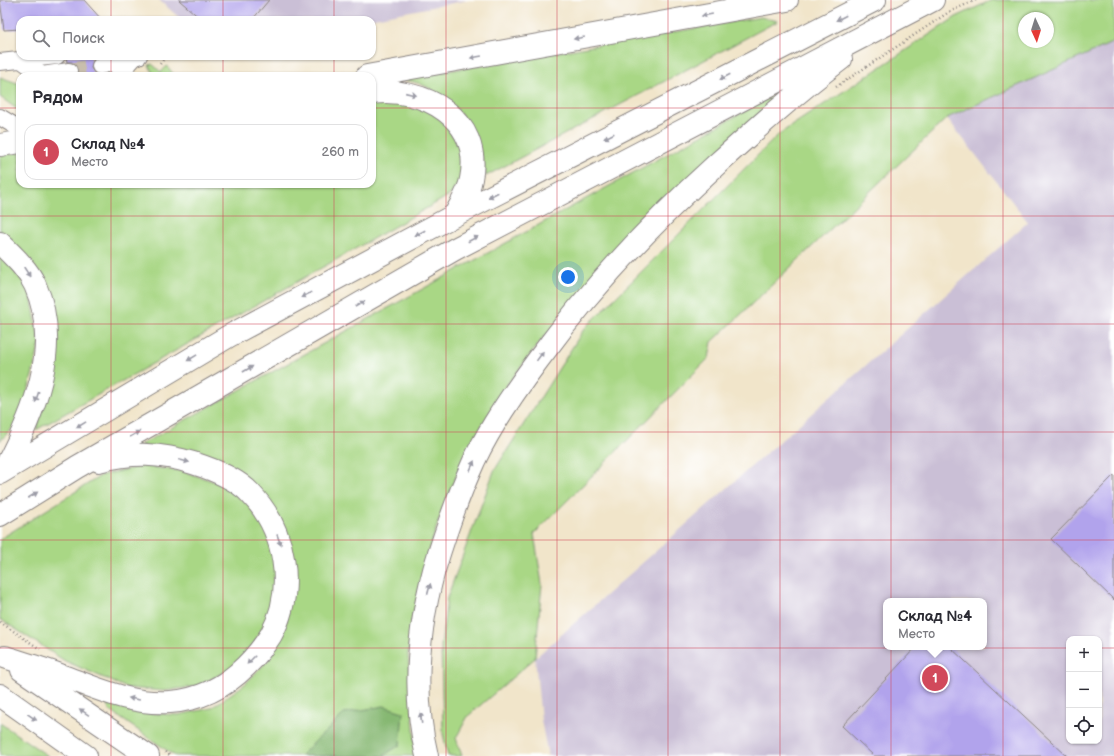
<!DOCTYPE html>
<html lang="ru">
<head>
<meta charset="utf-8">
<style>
  :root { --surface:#fff; --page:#f7f7f7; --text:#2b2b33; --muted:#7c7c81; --line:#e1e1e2; --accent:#d1495b }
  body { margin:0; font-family:"Balsamiq Sans",sans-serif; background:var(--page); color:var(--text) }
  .controls { position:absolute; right:12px; bottom:12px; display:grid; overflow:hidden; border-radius:8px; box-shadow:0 1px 3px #0004 }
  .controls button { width:36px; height:36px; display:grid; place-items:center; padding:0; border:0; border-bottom:1px solid var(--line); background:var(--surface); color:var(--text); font:20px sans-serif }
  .compass { position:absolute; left:1018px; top:12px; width:36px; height:36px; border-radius:50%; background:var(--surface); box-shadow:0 1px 3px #0004; rotate:176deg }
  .you { position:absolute; left:568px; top:277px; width:14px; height:14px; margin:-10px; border:3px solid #fff; border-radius:50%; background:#1a73e8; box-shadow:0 0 0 6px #1a73e833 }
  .badge { display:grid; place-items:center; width:26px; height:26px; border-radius:50%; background:var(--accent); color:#fff; font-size:13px; font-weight:700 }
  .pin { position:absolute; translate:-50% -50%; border:2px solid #fff; box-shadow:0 1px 4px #0006 }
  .popup { position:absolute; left:883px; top:598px; width:104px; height:52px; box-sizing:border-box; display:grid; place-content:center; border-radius:8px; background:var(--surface); filter:drop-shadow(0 1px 3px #0005); font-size:13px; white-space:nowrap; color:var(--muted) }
  .popup b { font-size:15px; color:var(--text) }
  .popup::after { content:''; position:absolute; left:50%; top:100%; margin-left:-8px; border:8px solid transparent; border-top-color:var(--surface) }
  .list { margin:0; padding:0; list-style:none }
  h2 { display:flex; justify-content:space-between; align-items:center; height:52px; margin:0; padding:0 16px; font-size:17px }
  h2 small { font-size:13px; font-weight:400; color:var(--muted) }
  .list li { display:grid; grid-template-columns:26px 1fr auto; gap:12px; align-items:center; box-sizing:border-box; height:56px; margin:0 8px 8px; padding:0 8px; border:1px solid var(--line); border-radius:12px }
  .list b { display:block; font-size:15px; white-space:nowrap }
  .list p { margin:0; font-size:13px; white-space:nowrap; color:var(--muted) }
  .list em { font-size:13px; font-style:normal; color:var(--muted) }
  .icon { flex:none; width:22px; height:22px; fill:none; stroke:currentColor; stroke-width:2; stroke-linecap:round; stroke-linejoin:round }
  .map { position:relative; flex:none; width:1114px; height:756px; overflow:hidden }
  .search { position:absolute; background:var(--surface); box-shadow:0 1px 3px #0004; left:16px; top:16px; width:360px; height:44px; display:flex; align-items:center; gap:10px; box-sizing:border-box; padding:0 14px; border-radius:12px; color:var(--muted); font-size:15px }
  .panel { position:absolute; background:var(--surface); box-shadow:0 1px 3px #0004; left:16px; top:72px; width:360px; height:116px; border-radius:12px }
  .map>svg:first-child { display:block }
  .industrial { fill:#cabfd6; fill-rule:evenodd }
  .green { fill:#a9d785; stroke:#667c60; fill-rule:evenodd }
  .forest { fill:#86b872; stroke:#546d56 }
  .building { fill:#b1a3ec }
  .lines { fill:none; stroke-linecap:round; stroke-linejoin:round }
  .minor-tunnel { stroke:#c8bead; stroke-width:16; stroke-dasharray:16 8; stroke-linecap:butt }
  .minor-casing { stroke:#8a8482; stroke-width:18 }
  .highway-casing { stroke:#8a8482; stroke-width:24 }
  .path { stroke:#8a8482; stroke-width:2.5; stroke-dasharray:1 3; stroke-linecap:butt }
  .minor { stroke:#fff; stroke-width:16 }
  .highway { stroke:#fff; stroke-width:22 }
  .oneway { fill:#9c9ca7 }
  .grid { fill:none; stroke:#d1495b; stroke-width:1; stroke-opacity:0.55 }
</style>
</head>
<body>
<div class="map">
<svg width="1114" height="756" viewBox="0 0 1114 756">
  <rect width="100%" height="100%" fill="#fff"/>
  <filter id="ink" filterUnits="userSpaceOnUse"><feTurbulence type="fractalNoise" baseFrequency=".025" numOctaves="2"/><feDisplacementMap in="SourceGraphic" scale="8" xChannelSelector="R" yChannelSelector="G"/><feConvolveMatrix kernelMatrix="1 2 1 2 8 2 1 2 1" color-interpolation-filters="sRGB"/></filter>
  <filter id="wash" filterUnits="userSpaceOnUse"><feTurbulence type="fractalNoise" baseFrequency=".012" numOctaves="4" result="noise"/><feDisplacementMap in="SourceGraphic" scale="16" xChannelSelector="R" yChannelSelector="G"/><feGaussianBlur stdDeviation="0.9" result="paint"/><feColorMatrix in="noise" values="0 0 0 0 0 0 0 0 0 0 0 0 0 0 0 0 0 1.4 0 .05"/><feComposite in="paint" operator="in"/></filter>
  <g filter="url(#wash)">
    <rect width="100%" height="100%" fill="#f1e5ca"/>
    <!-- industrial -->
    <path class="industrial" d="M159,0H468L364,20H182Z
      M1114,42V756H548L541,720L535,658L1028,222L947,118ZM886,601H984V647H886ZM1069,639H1099V741H1069Z"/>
    <!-- green -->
    <path class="green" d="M992,0H1114V42L947,118L712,342L709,358L534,534L542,584L535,658L468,716L456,738L462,756H448L443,734L441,646L447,598L494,471L584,329L779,134L956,17ZM1024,18H1048V42H1024Z
      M761,17L778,21L486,176C480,138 461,103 425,86C418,82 409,81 401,79Z
      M152,64L161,72L167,66L175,76H154L149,65Z
      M0,77L20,84V111L0,97Z
      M789,92L544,337L503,390L468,449L443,507L425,563L412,619L408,654L416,756H175L109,710L106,702L147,713L178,715L211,708L245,684L270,658L287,620L266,499L140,445L774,95Z
      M395,100L428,110L441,120L457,141L464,157L460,184L450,195L36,430L47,395L56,336L0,233V156L20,152V184H372V102Z
      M0,254L30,290L40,344L25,403L15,425L0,441Z
      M143,466L182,471L222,484L251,507L270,532L278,569L271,611L254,644L230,669L198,686L164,691L127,688L65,661L0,619V539L102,475Z
      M0,723L48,756H0Z"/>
    <!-- forest -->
    <path class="forest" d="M384,706L403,712L400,745L383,756H300L345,713Z"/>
    <g id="blocks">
      <!-- building -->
      <path class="building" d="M0,0H84L102,20H20V29L4,30Z
        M179,0H269L252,20H202Z
        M66,56H98L93,60L91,68L94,73L102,76H77L78,70L77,65L72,62H67Z
        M1114,475V600L1051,539Z
        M916,647H950L1067,756H874L842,726Z"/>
    </g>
  </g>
  <g filter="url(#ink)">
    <use href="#blocks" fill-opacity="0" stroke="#8a8482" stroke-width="1"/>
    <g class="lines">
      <!-- minor-tunnel -->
      <path class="minor-tunnel" d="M69,71L100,66"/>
      <!-- minor casing -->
      <g class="minor-casing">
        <path id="minor" d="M21,60L42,75L69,71
          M0,62L57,56
          M100,66L139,56
          M118,76L135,57
          M0,117L20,129"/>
      </g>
      <!-- highway casing -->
      <g class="highway-casing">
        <path id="highway" d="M367,76L787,0
          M372,93C424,86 483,119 471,179C469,192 461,203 455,215
          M0,145L20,142
          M0,243C13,256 27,268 35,285C63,347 33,415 4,470
          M0,473L229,336L455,215L875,0
          M0,515L77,467L455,249L933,0
          M5,657C23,663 42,668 60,675C96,688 131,705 170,702C199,700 225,687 246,666C255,657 264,646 271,635C296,589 286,530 250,493C236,478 212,469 193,463C161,453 132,452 99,461
          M22,670L148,756
          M0,695L86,756
          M427,756C412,694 418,630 434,570C445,533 458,496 474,461C491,425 514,392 538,360C591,288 651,224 717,164C757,128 797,92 841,59"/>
      </g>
      <!-- path -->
      <path class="path" d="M162,19L163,20
        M160,64L166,56
        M836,87L949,12L976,0
        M0,622L40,649
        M165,752L171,756"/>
      <!-- minor -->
      <use href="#minor" class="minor"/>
      <!-- highway -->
      <use href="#highway" class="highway"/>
    </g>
    <!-- one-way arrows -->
    <defs><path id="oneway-solid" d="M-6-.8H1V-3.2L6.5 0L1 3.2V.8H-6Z"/></defs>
    <g class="oneway">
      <use href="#oneway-solid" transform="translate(707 15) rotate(170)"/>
      <use href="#oneway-solid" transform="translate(841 18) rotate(153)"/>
      <use href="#oneway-solid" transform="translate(579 38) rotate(170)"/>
      <use href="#oneway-solid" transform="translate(476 57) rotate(170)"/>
      <use href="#oneway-solid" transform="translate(725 77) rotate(153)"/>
      <use href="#oneway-solid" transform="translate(411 94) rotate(13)"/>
      <use href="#oneway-solid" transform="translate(609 136) rotate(153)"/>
      <use href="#oneway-solid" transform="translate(493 195) rotate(153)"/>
      <use href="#oneway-solid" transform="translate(420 233) rotate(152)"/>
      <use href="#oneway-solid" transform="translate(473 239) rotate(-28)"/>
      <use href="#oneway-solid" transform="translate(27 272) rotate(57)"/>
      <use href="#oneway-solid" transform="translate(306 295) rotate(152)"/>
      <use href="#oneway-solid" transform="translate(360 304) rotate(-30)"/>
      <use href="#oneway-solid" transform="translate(540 356) rotate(-54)"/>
      <use href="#oneway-solid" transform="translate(192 358) rotate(149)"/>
      <use href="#oneway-solid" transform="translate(248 369) rotate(-30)"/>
      <use href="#oneway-solid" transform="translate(37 397) rotate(108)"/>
      <use href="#oneway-solid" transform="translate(81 425) rotate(149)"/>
      <use href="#oneway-solid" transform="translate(135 434) rotate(-30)"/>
      <use href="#oneway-solid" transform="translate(184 461) rotate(14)"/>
      <use href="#oneway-solid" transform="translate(472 466) rotate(-66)"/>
      <use href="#oneway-solid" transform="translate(33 495) rotate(-32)"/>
      <use href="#oneway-solid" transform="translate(279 540) rotate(70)"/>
      <use href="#oneway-solid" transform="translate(429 589) rotate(-75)"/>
      <use href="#oneway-solid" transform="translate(251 660) rotate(134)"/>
      <use href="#oneway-solid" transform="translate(134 699) rotate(-170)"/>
      <use href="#oneway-solid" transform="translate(84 712) rotate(-146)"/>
      <use href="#oneway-solid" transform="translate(32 717) rotate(35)"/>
      <use href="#oneway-solid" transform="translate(421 718) rotate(-97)"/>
    </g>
  </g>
  <!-- grid -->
  <path class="grid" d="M111,0V20M223,0V20M334,0V20M446,0V756M557,0V756M668,0V756M780,0V756M891,0V756M1003,0V756M111,56V76M223,56V76M334,56V76M0,108H20M372,108H1114M111,184V756M223,184V756M334,184V756M0,216H1114M0,324H1114M0,432H1114M0,540H1114M0,648H1069M1099,648H1114"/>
</svg>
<div class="controls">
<button>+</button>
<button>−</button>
<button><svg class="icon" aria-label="locate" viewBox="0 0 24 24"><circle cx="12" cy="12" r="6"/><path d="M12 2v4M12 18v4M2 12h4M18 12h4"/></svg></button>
</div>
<svg class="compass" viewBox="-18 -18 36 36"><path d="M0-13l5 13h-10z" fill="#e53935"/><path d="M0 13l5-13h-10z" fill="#7c7c81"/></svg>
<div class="you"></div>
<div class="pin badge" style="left:935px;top:678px">1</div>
<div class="popup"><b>Склад №4</b>Место</div>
<div class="search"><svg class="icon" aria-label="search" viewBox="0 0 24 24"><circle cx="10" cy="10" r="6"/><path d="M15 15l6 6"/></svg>Поиск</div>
<section class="panel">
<h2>Рядом<small></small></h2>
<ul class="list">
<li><span class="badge">1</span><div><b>Склад №4</b><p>Место</p></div><em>260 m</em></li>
</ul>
</section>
</div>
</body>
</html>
